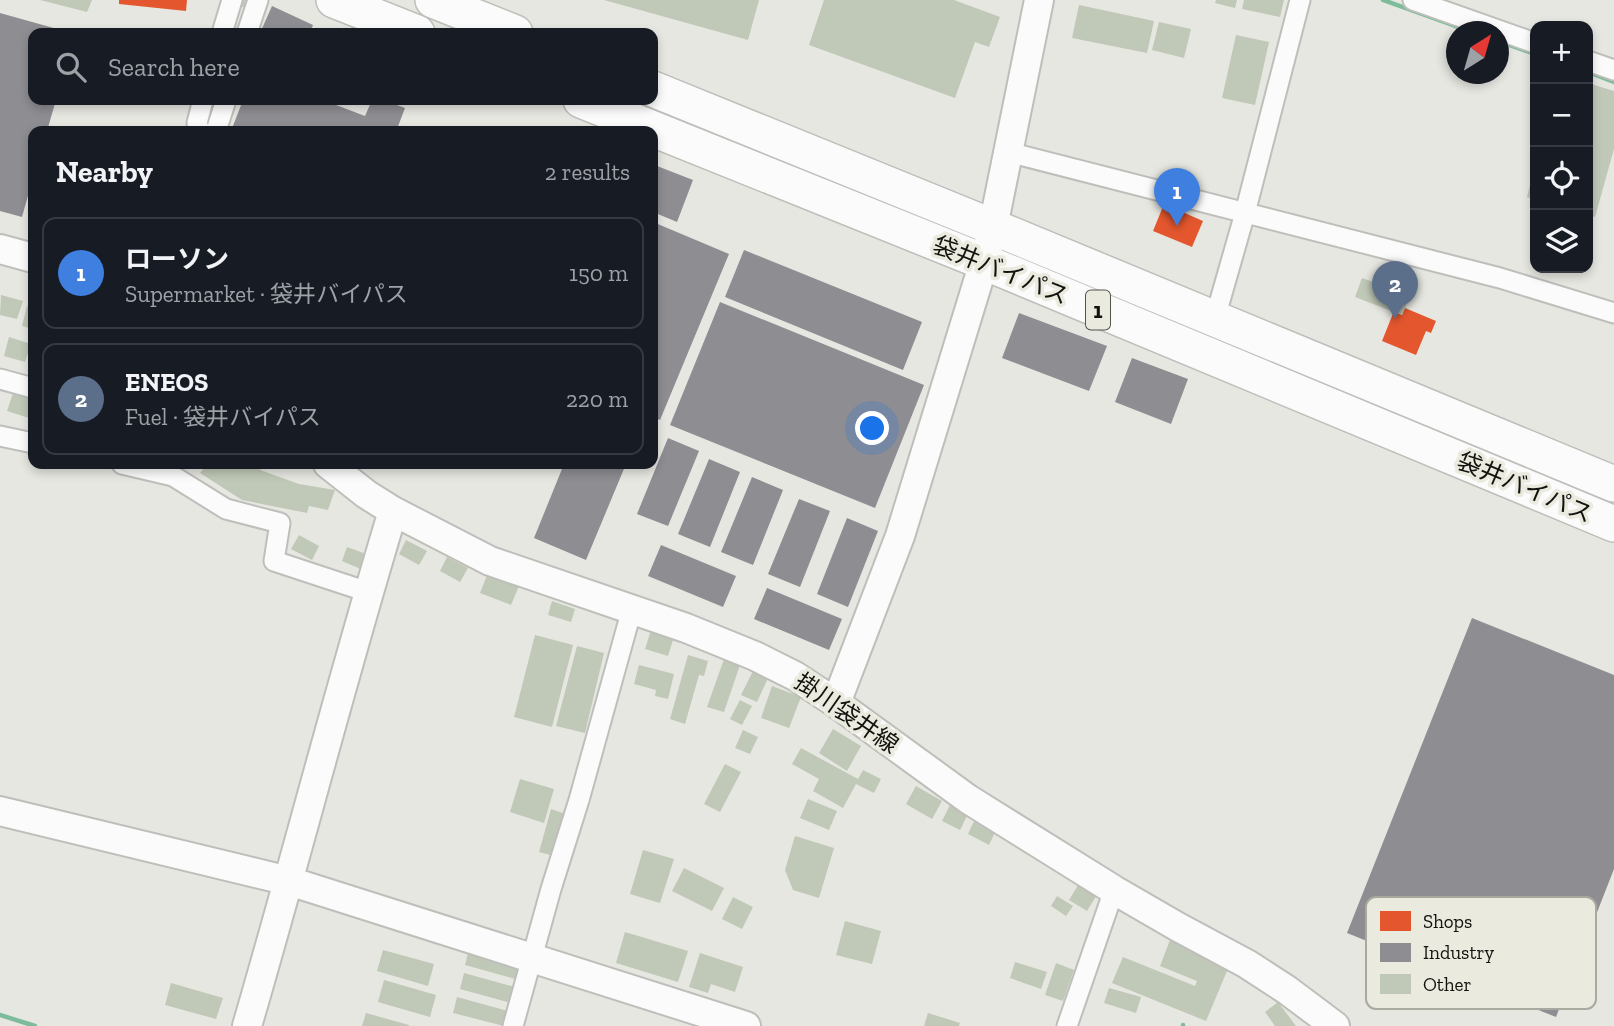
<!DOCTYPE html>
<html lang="en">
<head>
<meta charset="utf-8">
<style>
  :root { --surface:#171b24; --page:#242831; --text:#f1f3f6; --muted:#9ea1a6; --line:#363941; --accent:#8c9099 }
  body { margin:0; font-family:"Zilla Slab","Noto Sans JP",serif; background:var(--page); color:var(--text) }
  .controls { position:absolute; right:21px; top:21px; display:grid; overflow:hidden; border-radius:14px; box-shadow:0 4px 10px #0003 }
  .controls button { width:63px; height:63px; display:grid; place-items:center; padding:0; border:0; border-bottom:2px solid var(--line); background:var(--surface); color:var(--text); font:35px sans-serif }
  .compass { position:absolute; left:1446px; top:21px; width:63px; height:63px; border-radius:50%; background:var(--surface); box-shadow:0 4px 10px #0003; rotate:37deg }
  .you { position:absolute; left:873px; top:429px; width:24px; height:24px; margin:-18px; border:5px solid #fff; border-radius:50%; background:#1a73e8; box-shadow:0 0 0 10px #1a73e833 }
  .badge { display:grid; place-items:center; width:46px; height:46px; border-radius:50%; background:var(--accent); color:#fff; font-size:23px; font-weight:700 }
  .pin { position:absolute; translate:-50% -58px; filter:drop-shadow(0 2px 4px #0008) }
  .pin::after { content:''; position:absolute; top:37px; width:24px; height:21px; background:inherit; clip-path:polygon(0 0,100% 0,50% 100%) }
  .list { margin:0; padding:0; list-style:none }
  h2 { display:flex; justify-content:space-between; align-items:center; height:91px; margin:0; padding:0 28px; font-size:30px }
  h2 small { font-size:23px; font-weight:400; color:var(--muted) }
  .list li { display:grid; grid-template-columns:46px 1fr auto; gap:21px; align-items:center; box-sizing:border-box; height:112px; margin:0 14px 14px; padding:0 14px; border:2px solid var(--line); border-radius:14px }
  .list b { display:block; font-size:26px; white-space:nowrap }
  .list p { margin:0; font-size:23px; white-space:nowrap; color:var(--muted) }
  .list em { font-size:23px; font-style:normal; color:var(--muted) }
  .icon { flex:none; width:38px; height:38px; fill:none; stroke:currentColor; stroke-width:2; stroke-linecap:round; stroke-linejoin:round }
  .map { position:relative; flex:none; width:1614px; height:1026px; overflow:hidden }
  .search { position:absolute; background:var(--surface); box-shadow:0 4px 10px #0003; left:28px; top:28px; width:630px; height:77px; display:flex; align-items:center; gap:18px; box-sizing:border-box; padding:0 24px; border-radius:14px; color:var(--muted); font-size:26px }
  .panel { position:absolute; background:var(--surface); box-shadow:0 4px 10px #0003; left:28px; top:126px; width:630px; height:343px; border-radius:14px }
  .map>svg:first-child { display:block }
  .shops { fill:#e4572e }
  .industry { fill:#8d8d92 }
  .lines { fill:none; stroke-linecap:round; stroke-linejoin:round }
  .stream { stroke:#7dbc9b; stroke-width:4.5 }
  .building { fill:#c0c8b7 }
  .street-tunnel { stroke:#c7c7c2; stroke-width:19; stroke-dasharray:19 10; stroke-linecap:butt }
  .street-casing { stroke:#bebeba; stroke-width:23 }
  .secondary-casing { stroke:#bebeba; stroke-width:32 }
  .highway-casing { stroke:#bebeba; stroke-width:38 }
  .street { stroke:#fbfbfb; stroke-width:19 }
  .secondary { stroke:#fbfbfb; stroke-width:28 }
  .highway { stroke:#fbfbfb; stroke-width:35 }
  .labels { text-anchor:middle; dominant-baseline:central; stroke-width:7; stroke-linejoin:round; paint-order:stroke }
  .shield { fill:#eaeadf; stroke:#53534d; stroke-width:2 }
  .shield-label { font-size:23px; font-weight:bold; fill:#12120e }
  .street-label { font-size:24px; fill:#12120e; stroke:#eaeadf }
  .key { fill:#eaeadf; stroke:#a9a9a0; stroke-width:2 }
  .key-label { font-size:19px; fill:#12120e }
</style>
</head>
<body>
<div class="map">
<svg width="1614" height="1026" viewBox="0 0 1614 1026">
  <rect width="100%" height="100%" fill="#e7e7e2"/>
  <!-- shops -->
  <path class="shops" d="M119,0H187L186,11L119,4Z
    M1164,204L1203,221L1192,247L1153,231Z
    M1405,308L1436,321L1431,333L1426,331L1416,355L1382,341L1394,311L1402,315Z"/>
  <!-- industry -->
  <path class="industry" d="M272,6L313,25L310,33H260Z
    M0,13L68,32L33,33V100H56L47,131H33V193L29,192L22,217L0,211Z
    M243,100H323L365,116L372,100H383L405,108L397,129L402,131H231Z
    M657,166L693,180L677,222L653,212V176Z
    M653,222L729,254L660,420L653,417Z
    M744,250L922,322L903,370L725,297Z
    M720,302L924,385L875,508L670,425Z
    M1019,313L1107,346L1089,391L1002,358Z
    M1132,358L1188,379L1171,424L1115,402Z
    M668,438L699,451L668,526L637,514Z
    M709,459L740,472L710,547L678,534Z
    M564,464H626L586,560L534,538Z
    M752,477L783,490L753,565L721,552Z
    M799,499L830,511L800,587L768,574Z
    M847,518L878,531L848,607L817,594Z
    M661,545L736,576L723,607L648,576Z
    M767,588L842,619L829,650L754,619Z
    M1472,618L1614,675V869L1556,1017L1347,933Z"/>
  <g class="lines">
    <!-- stream -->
    <path class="stream" d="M1383,0L1472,32
      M1498,41L1535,54
      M1588,72L1614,82
      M0,1015L35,1026
      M1183,1026V1025"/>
  </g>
  <!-- building -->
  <path class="building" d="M40,0H92L87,12Z
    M604,0H759L748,40Z
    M824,0H954L1000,17L989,47L975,42L955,98L809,45Z
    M1216,0H1237L1235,8L1215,3Z
    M1244,0H1284L1280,17L1242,9Z
    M1079,5L1154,21L1147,53L1072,38Z
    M1159,22L1191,29L1184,58L1152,50Z
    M1236,35L1269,42L1255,105L1222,98Z
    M1588,83L1614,91V149L1595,217L1588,215Z
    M1534,169H1535V200L1527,197Z
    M1362,278L1410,295L1402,315L1355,297Z
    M1,295L23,301L17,319L0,315Z
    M27,306L33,308V329L22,326Z
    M9,337L31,344L25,362L4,356Z
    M13,393L33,399L29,418L7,411Z
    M207,464H250L263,471L299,484L335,490L328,510L309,506L307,513L242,500L200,473Z
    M299,535L319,546L312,560L291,549Z
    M406,540L427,551L419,565L399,554Z
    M347,547L369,555L363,570L342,561Z
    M447,557L468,568L460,582L440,571Z
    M488,573L519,586L511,605L480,593Z
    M552,601L575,609L571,622L548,615Z
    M651,630L674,637L668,656L645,649Z
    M535,635L573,645L552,727L514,717Z
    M577,646L604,653L585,733L556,726Z
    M688,655L708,661L704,676L699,675L685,724L670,719Z
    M724,659L740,665L724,712L707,707Z
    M639,665L674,674L668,699L655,696L656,690L634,684Z
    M754,669L769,676L757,702L741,695Z
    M772,686L801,697L789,728L761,718Z
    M740,700L752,706L742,725L730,719Z
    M833,729L861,746L847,771L819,753Z
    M743,730L758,737L750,754L735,748Z
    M801,748L858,779L863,770L881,779L874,793L856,784L843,808L813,791L819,779L792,764Z
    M725,764L741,772L720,812L704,804Z
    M520,779L554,789L544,823L510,812Z
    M916,786L942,801L932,819L906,804Z
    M808,799L837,811L829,830L800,818Z
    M950,805L968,814L960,830L942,821Z
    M551,809L566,814L554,856L539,852Z
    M976,817L997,828L989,845L968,834Z
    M795,836L834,848L819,898L793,890L785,870Z
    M643,850L674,859L660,903L630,894Z
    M684,868L724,888L712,911L672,891Z
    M1080,882L1098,893L1087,911L1069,900Z
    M1057,896L1073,906L1066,916L1051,906Z
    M733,897L753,907L742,929L722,919Z
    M845,921L881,931L872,964L836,955Z
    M625,932L688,951L678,982L616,963Z
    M1170,940L1230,964L1206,1021L1112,983L1123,957L1195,986L1197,981L1160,966Z
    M469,949L520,963L515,979L465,965Z
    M383,950L434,964L428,986L377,971Z
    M700,953L743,967L735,992L711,984L708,993L689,987Z
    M1015,962L1047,972L1041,989L1010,978Z
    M1056,963L1074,970L1063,1001L1045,995Z
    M464,973L515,987L511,1003L460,989Z
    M384,980L436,995L430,1017L378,1002Z
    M171,983L223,998L216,1019L165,1005Z
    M1109,988L1141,997L1136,1013L1104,1003Z
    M457,997L508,1011L504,1026L453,1013Z
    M1278,1002L1296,1026H1275L1265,1012Z
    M366,1013L409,1025V1026H362Z
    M928,1013L960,1023L959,1026H924Z"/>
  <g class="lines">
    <!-- street-tunnel -->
    <path class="street-tunnel" d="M243,7L244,0"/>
    <!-- street casing -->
    <g class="street-casing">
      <path id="street" d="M1413,0L1535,43
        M222,33L232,0
        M247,33L258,0
        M1588,61L1614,70
        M200,131L197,123L203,100
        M216,131L226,100
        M1008,152L1500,278L1614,313
        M1215,318L1245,213L1300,0
        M0,379L33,388
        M0,436L33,443
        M122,464L173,476L226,509L280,523L274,561L368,592
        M513,1026L551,889L579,800L632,609
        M1067,1026L1114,890"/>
    </g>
    <!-- secondary casing -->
    <g class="secondary-casing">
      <path id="secondary" d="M0,249L33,258
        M328,464L366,494L393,511L490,561L686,628L755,656L795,676L836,703L968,799L1114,890L1178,927L1247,964L1287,990L1335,1026
        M836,703L900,536L984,262L993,227L1039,0
        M0,811L289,881L746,1026
        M247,1026C297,855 341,682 393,511"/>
    </g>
    <!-- highway casing -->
    <g class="highway-casing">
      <path id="highway" d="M334,0L417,33
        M433,0L515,33
        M653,89L993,227L1614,484
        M581,100L984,262L1614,524"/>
    </g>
    <!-- street -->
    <use href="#street" class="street"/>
    <!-- secondary -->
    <use href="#secondary" class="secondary"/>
    <!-- highway -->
    <use href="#highway" class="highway"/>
  </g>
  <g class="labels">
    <!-- shield labels -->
    <rect class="shield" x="1086" y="290.5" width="24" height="39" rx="5"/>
    <g class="shield-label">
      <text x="1098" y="310">1</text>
    </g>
    <!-- street labels -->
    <g class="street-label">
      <text transform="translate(1001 270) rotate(22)">袋井バイパス</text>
      <text transform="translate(1525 487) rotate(23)">袋井バイパス</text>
      <text transform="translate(847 713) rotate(35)">掛川袋井線</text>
    </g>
  </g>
  <!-- legend -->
  <rect x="1366" y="897" width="230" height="112" rx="10" class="key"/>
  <rect x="1380" y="911" width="31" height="20" fill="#e4572e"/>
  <rect x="1380" y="943" width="31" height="19" fill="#8d8d92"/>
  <rect x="1380" y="974" width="31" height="20" fill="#c0c8b7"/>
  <g class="key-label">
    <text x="1423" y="928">Shops</text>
    <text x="1423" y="959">Industry</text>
    <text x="1423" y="991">Other</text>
  </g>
</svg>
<div class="controls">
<button>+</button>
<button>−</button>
<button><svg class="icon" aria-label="locate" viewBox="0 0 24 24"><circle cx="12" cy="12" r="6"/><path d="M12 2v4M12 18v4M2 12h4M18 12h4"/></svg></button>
<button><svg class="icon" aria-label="layers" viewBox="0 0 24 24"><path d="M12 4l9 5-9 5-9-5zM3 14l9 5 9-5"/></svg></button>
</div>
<svg class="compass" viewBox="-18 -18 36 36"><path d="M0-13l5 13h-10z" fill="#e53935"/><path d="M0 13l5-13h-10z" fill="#9ea1a6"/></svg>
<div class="you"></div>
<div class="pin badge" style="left:1177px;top:226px;background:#3f7fe0">1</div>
<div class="pin badge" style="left:1395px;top:319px;background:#5c6f8a">2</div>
<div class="search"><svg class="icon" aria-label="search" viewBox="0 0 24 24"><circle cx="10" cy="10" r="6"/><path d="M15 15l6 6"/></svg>Search here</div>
<section class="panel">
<h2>Nearby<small>2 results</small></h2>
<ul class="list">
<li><span class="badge" style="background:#3f7fe0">1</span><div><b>ローソン</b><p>Supermarket · 袋井バイパス</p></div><em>150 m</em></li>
<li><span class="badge" style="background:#5c6f8a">2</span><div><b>ENEOS</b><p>Fuel · 袋井バイパス</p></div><em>220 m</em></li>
</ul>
</section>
</div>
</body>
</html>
